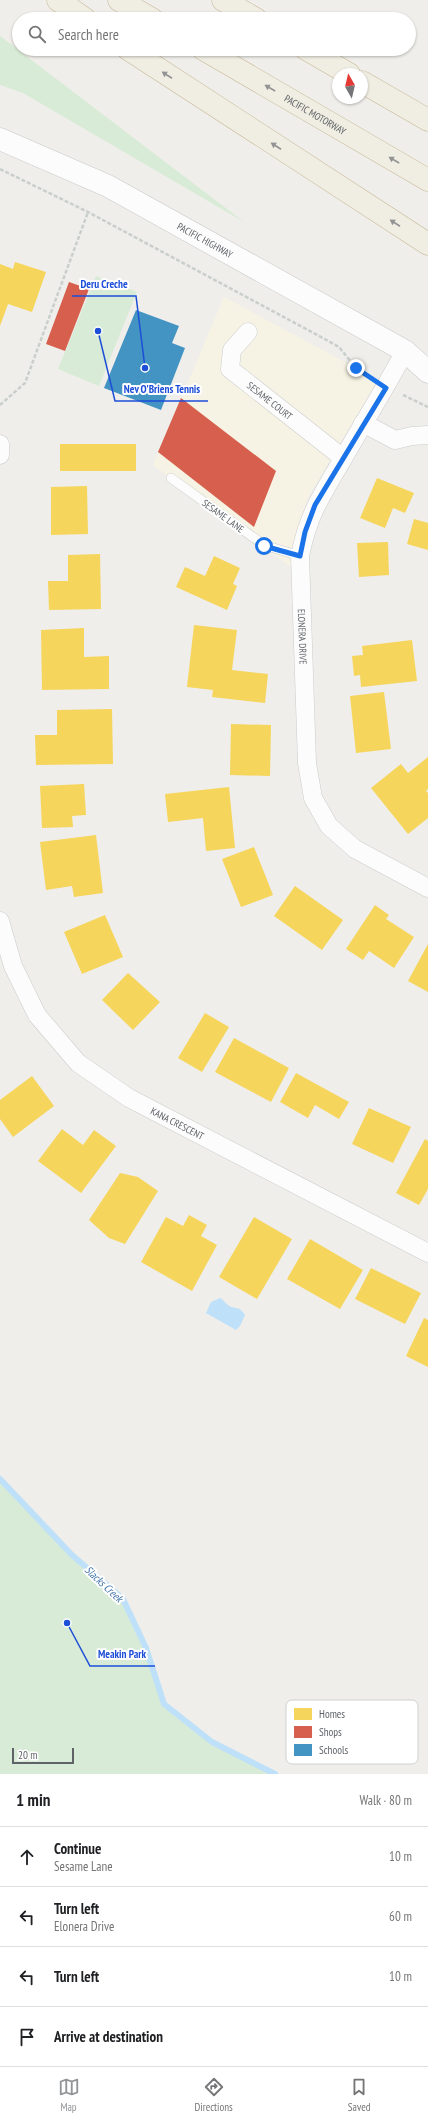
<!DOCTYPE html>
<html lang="en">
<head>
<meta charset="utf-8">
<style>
  :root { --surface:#fff; --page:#f2f2f2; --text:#202124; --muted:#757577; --line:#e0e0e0; --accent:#919496 }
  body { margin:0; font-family:"PT Sans Narrow",sans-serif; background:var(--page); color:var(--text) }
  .compass { position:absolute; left:332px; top:68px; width:36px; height:36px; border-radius:50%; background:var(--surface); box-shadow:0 1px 3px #0004; rotate:352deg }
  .scale { position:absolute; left:12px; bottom:10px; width:62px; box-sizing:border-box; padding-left:4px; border:2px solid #5f6368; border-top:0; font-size:11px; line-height:14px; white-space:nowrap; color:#5f6368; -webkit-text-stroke:3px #fff; paint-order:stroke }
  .stop { position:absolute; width:12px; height:12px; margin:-9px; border:3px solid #1a73e8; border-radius:50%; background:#fff }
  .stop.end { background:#1a73e8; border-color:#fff; box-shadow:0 1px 4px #0008 }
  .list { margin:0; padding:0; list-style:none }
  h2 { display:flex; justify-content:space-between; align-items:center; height:52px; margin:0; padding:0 16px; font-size:17px }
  h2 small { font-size:13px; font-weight:400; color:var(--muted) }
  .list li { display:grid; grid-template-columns:26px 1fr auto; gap:12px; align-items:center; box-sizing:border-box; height:60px; padding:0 16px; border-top:1px solid var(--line) }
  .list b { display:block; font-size:15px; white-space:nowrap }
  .list p { margin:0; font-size:13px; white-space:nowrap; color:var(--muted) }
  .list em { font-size:13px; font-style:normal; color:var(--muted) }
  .icon { flex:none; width:22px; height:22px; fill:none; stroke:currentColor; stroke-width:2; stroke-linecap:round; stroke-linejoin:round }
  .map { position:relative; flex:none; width:428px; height:1774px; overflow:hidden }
  .search { position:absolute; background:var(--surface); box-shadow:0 1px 3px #0004; left:12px; right:12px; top:12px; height:44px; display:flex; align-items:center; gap:10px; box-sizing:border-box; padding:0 14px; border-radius:22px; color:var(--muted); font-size:15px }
  .sheet { height:292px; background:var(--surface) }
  nav { display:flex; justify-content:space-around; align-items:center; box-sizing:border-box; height:56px; border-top:1px solid var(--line); background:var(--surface); font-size:11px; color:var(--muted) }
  nav a { display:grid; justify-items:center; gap:2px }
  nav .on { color:var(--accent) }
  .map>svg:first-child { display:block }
  .commercial { fill:#f7f3e4 }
  .green { fill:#d8ebd6 }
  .water { fill:#bfe0f9 }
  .homes { fill:#f6d55c }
  .shops { fill:#d6604d }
  .schools { fill:#4393c3 }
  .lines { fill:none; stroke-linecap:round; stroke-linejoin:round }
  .stream { stroke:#bfe0f9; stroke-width:6 }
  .service-casing { stroke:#cbcccc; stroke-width:10 }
  .minor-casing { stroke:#cbcccc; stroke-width:19 }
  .secondary-casing { stroke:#cacacb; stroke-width:23 }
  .motorway-casing { stroke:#c8b996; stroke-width:23 }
  .path { stroke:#cacfcc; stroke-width:2.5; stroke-dasharray:4 2; stroke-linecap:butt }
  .service { stroke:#fdfcfc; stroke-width:9 }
  .minor { stroke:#fdfcfc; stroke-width:18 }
  .secondary { stroke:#fdfcfc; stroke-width:22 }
  .motorway { stroke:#f0ede3; stroke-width:22 }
  .oneway { fill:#929393 }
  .route { stroke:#1a73e8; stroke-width:5 }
  .labels { text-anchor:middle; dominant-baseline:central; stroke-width:4; stroke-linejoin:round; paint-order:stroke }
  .street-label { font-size:10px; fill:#5f6368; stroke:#fff }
  .water-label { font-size:11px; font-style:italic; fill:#4174aa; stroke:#fff }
  .key { fill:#fff; stroke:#cfd0d2; stroke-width:1 }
  .key-label { font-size:11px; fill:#5f6368 }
  .leader { fill:none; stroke:#1d4ed8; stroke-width:1.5 }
  .callout-dot { fill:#1d4ed8; stroke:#fff; stroke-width:1.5 }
  .callout-label { font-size:11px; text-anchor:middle; font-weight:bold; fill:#1d4ed8; stroke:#fff; stroke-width:4; stroke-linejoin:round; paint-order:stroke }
</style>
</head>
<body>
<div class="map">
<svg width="428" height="1774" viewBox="0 0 428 1774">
  <rect width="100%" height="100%" fill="#efeeea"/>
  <!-- commercial -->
  <path class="commercial" d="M224,297L378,380L308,497L295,537L291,567L153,465Z"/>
  <!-- green -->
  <path class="green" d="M0,36L244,222L23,93L0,85Z
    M96,276L137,292L99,386L58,369Z
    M0,1479L72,1555L123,1599L146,1648L164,1704L212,1742L275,1774H0Z"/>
  <!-- water -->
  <path class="water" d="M220,1298C224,1300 224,1302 228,1305C235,1310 239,1305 245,1315L240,1326L236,1330L206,1313L211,1302Z"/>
  <!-- homes -->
  <path class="homes" d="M15,262L46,272L32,312L8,304L0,326V264L13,269Z
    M60,444H136V471H60Z
    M377,478L414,493L405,513L393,508L385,528L360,518Z
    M87,486L88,534L51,535V487Z
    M414,519L428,523V550L407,544Z
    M388,542L389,575L359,577L357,543Z
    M100,554L101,609L49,610L48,581H68V555Z
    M214,556L240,568L233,584L237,586L227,610L176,587L185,567L205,576Z
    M194,625L237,630L232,670L268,674L265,703L212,697L213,690L187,687Z
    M84,628V657L109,656V689L42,690L41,630Z
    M412,640L417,681L361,687L360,675L354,676L352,656L363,655L362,646Z
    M384,692L391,749L356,753L350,696Z
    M112,709L113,764L36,765L35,735H57V710Z
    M231,724L271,725L270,776L230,775Z
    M428,757V789L426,791L428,793V818L408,834L371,788L401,764L408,773Z
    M84,784L86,815L72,816L73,827L42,828L40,786Z
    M229,787L235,848L206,851L203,818L168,822L165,794Z
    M96,835L103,893L74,897L72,886L46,890L40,842Z
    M254,847L273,895L241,907L222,859Z
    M295,886L343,920L322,950L274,916Z
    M375,905L389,915L386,919L414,937L394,968L369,951L363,960L346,949Z
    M105,915L123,957L82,974L64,932Z
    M428,944V992L408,981Z
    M128,973L160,1002L133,1030L102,1000Z
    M205,1013L229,1027L202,1072L178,1058Z
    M234,1038L289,1068L271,1102L215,1072Z
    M296,1073L349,1102L339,1119L315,1105L308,1118L280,1102Z
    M32,1076L54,1106L13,1137L0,1119V1100Z
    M369,1108L411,1127L393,1163L352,1144Z
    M62,1129L83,1145L94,1130L116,1146L81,1193L38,1161Z
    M425,1139L428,1141V1189L419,1205L396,1193Z
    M120,1173L138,1177L158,1191L125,1244L109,1238L89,1220Z
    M189,1215L207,1225L201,1236L217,1245L192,1291L141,1262L166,1217L183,1226Z
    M254,1217L292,1239L257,1299L219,1277Z
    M310,1239L363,1270L340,1309L287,1279Z
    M371,1268L421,1293L405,1324L355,1299Z
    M424,1318L428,1320V1367L406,1356Z"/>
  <!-- shops -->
  <path class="shops" d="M69,282L89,289L65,351L46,344Z
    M181,398L276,471L254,527L158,452Z"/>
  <!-- schools -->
  <path class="schools" d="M136,310L179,326L172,343L185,348L161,410L104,388Z"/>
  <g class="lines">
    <!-- stream -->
    <path class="stream" d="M0,1479L72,1555L123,1599L146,1648L164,1704L212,1742L275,1774"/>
    <!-- service casing -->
    <g class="service-casing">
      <path id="service" d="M171,478L264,545L300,556"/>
    </g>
    <!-- minor casing -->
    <g class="minor-casing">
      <g id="minor">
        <path id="s1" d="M248,332L232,350L230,369L343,458"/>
        <path id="s2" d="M405,351C386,387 364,422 344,457C323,493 308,514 300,556L307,763L313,798L329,826L355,849L428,888"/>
        <path d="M363,423L395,440L412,436L428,435"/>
        <path d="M0,444V455"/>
        <path id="s3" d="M0,921L13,966L37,1015L78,1063L129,1098L428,1253"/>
      </g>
    </g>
    <!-- secondary casing -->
    <g class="secondary-casing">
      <g id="secondary">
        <path id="s4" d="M0,139L108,186L405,351L428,372"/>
      </g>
    </g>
    <!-- motorway casing -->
    <g class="motorway-casing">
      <g id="motorway">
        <path d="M58,0L85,19"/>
        <path d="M119,0L152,19"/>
        <path d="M223,0L256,19"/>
        <path d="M128,49L428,244"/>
        <path id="s5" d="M203,49L428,180"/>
        <path d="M306,49L349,74"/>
        <path d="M362,82L428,120"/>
      </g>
    </g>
    <!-- path -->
    <path class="path" d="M0,169L88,212L321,337L339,347L356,368L368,377
      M403,395L428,407
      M0,405L25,383L88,212"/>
    <!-- service -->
    <use href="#service" class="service"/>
    <!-- minor -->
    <use href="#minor" class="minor"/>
    <!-- secondary -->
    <use href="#secondary" class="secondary"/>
    <!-- motorway -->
    <use href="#motorway" class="motorway"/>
  </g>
  <!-- one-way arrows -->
  <defs><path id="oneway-solid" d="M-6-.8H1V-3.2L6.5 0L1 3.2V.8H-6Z"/></defs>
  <g class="oneway">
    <use href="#oneway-solid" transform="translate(167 75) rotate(-147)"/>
    <use href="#oneway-solid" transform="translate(270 88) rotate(-150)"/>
    <use href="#oneway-solid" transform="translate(276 146) rotate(-147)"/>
    <use href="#oneway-solid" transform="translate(394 160) rotate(-150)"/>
    <use href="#oneway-solid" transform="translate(395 223) rotate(-147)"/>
  </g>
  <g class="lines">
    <!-- route -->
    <path class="route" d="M264,546L300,556L305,532L315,505L386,388L356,368"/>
  </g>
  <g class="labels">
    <!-- street labels -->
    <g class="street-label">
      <text stroke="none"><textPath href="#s5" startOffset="130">PACIFIC MOTORWAY</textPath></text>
      <text stroke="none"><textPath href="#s4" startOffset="229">PACIFIC HIGHWAY</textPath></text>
      <text stroke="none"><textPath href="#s1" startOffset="94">SESAME COURT</textPath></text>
      <text transform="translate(223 516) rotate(36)">SESAME LANE</text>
      <text stroke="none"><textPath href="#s2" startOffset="312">ELONERA DRIVE</textPath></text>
      <text stroke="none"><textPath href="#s3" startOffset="281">KANA CRESCENT</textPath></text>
    </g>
    <!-- water labels -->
    <g class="water-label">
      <text transform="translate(104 1584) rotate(43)">Slacks Creek</text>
    </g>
  </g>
  <!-- legend -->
  <rect x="286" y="1700" width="132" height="64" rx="6" class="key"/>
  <rect x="294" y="1708" width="18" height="12" fill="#f6d55c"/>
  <rect x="294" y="1726" width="18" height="12" fill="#d6604d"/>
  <rect x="294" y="1744" width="18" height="12" fill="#4393c3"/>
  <g class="key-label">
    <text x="319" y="1718">Homes</text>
    <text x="319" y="1736">Shops</text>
    <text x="319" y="1754">Schools</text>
  </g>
  <!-- callouts -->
  <path class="leader" d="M145 368L136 296H72M98 331L115 401H208M67 1623L90 1666H155"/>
  <g class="callout-dot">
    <circle cx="145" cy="368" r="4"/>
    <circle cx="98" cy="331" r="4"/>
    <circle cx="67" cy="1623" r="4"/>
  </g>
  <g class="callout-label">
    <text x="104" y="288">Deru Creche</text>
    <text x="162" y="393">Nev O'Briens Tennis</text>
    <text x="122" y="1658">Meakin Park</text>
  </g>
</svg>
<svg class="compass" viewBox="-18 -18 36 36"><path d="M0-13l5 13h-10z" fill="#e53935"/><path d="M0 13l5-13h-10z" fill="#757577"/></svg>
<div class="scale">20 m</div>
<div class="stop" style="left:264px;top:546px"></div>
<div class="stop end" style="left:356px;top:368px"></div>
<div class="search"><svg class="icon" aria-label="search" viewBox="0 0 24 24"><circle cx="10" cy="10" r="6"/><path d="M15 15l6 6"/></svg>Search here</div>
</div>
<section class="sheet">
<h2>1 min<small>Walk · 80 m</small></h2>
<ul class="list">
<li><svg class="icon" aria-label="ahead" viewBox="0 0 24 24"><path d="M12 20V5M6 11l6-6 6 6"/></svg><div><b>Continue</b><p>Sesame Lane</p></div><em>10 m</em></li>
<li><svg class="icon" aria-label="left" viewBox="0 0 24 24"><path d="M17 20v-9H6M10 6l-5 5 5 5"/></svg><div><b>Turn left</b><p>Elonera Drive</p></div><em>60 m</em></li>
<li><svg class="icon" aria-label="left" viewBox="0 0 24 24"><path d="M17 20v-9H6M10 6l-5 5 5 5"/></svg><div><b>Turn left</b></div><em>10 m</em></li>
<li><svg class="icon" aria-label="arrive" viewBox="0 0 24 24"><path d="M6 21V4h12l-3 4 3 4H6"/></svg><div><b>Arrive at destination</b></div></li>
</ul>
</section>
<nav>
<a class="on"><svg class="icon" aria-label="map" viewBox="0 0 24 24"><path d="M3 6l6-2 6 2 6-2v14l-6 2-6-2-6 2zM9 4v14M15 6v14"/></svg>Map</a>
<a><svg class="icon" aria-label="directions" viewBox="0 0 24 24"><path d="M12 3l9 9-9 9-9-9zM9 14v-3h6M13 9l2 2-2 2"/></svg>Directions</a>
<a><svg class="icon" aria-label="saved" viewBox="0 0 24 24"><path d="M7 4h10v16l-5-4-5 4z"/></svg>Saved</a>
</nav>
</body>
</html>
